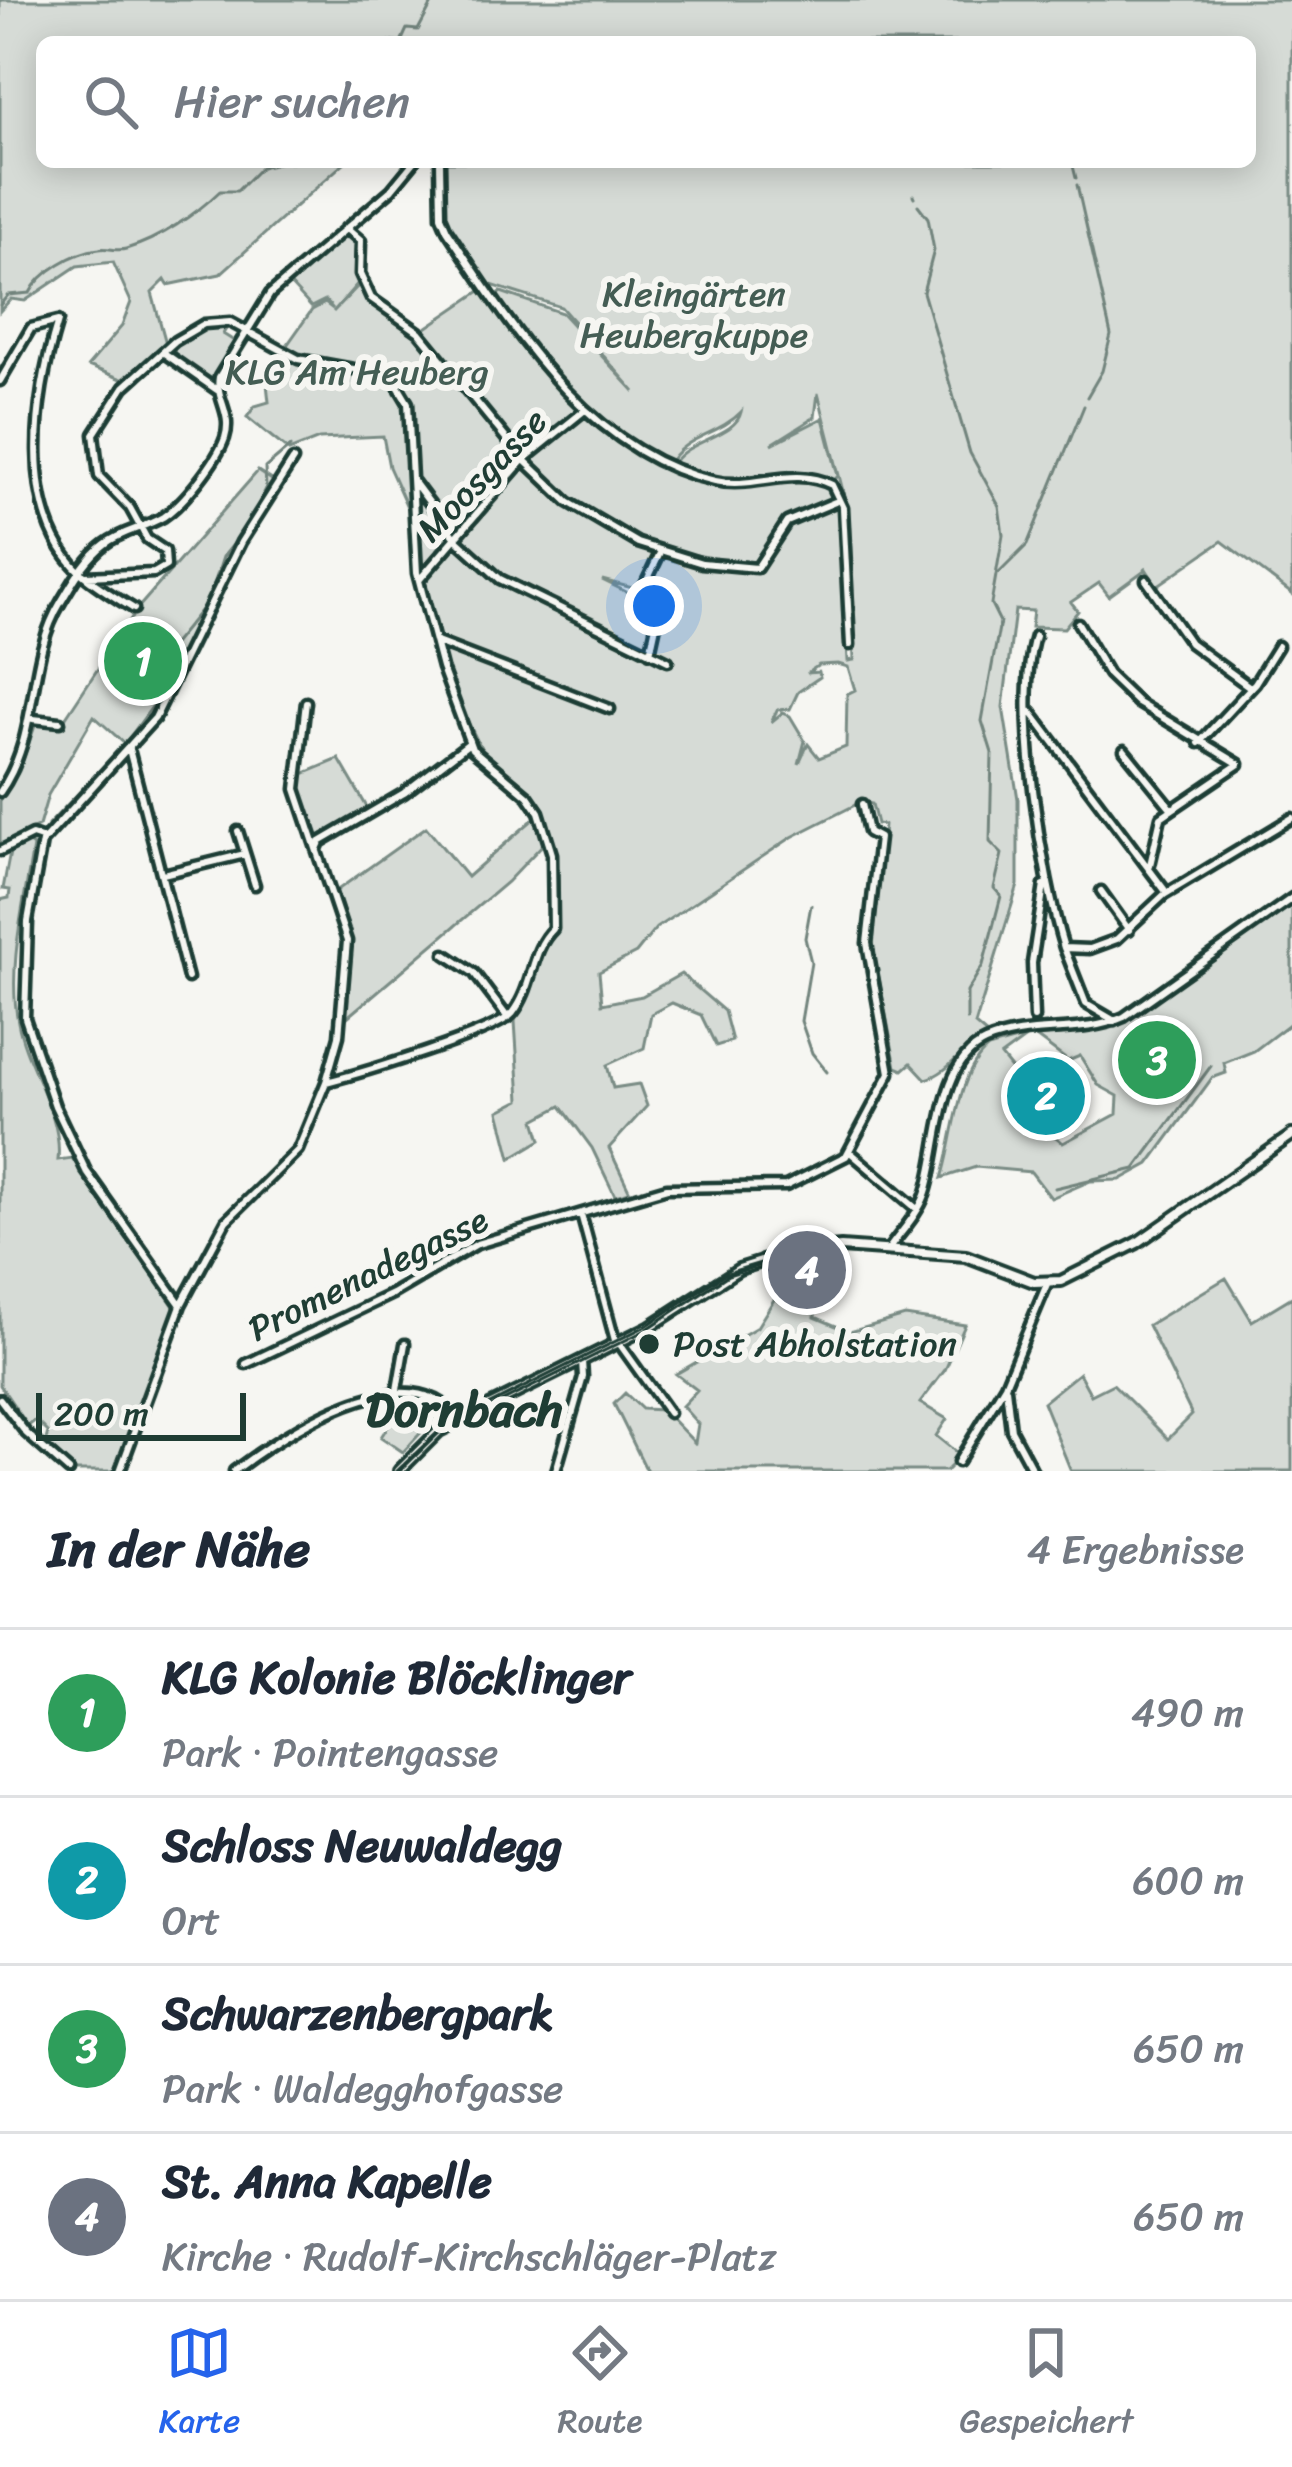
<!DOCTYPE html>
<html lang="de">
<head>
<meta charset="utf-8">
<style>
  :root { --surface:#fff; --page:#f2f2f3; --text:#1f2937; --muted:#747a83; --line:#e0e1e3; --accent:#2563eb }
  body { margin:0; font-family:Sriracha,sans-serif; background:var(--page); color:var(--text) }
  .scale { position:absolute; left:36px; bottom:30px; width:210px; box-sizing:border-box; padding-left:12px; border:6px solid #1f3d34; border-top:0; font-size:33px; line-height:42px; white-space:nowrap; color:#1f3d34; -webkit-text-stroke:9px #f6f6f2; paint-order:stroke }
  .you { position:absolute; left:654px; top:606px; width:42px; height:42px; margin:-30px; border:9px solid #fff; border-radius:50%; background:#1a73e8; box-shadow:0 0 0 18px #1a73e833 }
  .badge { display:grid; place-items:center; width:78px; height:78px; border-radius:50%; background:var(--accent); color:#fff; font-size:39px; font-weight:700 }
  .pin { position:absolute; translate:-50% -50%; border:6px solid #fff; box-shadow:0 3px 12px #0006 }
  .list { margin:0; padding:0; list-style:none }
  h2 { display:flex; justify-content:space-between; align-items:center; height:156px; margin:0; padding:0 48px; font-size:51px }
  h2 small { font-size:39px; font-weight:400; color:var(--muted) }
  .list li { display:grid; grid-template-columns:78px 1fr auto; gap:36px; align-items:center; box-sizing:border-box; height:168px; padding:0 48px; border-top:3px solid var(--line) }
  .list b { display:block; font-size:45px; white-space:nowrap }
  .list p { margin:0; font-size:39px; white-space:nowrap; color:var(--muted) }
  .list em { font-size:39px; font-style:normal; color:var(--muted) }
  .icon { flex:none; width:66px; height:66px; fill:none; stroke:currentColor; stroke-width:2; stroke-linecap:round; stroke-linejoin:round }
  .map { position:relative; flex:none; width:1292px; height:1471px; overflow:hidden }
  .search { position:absolute; background:var(--surface); box-shadow:0 6px 30px #0003; left:36px; right:36px; top:36px; height:132px; display:flex; align-items:center; gap:30px; box-sizing:border-box; padding:0 42px; border-radius:18px; color:var(--muted); font-size:45px }
  .sheet { height:828px; background:var(--surface) }
  nav { display:flex; justify-content:space-around; align-items:center; box-sizing:border-box; height:168px; border-top:3px solid var(--line); background:var(--surface); font-size:33px; color:var(--muted) }
  nav a { display:grid; justify-items:center; gap:6px }
  nav .on { color:var(--accent) }
  .map>svg:first-child { display:block }
  .green { fill:#d6dbd6; stroke:#7a8c85; stroke-width:3; fill-rule:evenodd }
  .lines { fill:none; stroke-linecap:round; stroke-linejoin:round }
  .stream { stroke:#72847d; stroke-width:3 }
  .street-casing { stroke:#1f3d34; stroke-width:15 }
  .secondary-casing { stroke:#1f3d34; stroke-width:16 }
  .street { stroke:#f6f6f2; stroke-width:6 }
  .secondary { stroke:#f6f6f2; stroke-width:8 }
  .tram { stroke:#1f3d34; stroke-width:3 }
  .poi-dot { fill:#1f3d34; stroke:#f6f6f2; stroke-width:4.5 }
  .labels { text-anchor:middle; dominant-baseline:central; stroke-width:12; stroke-linejoin:round; paint-order:stroke }
  .park-label { font-size:36px; fill:#445d54; stroke:#f6f6f2 }
  .street-label { font-size:36px; fill:#1f3d34; stroke:#f6f6f2 }
  .poi-label { font-size:36px; fill:#1f3d34; stroke:#f6f6f2; text-anchor:start }
  .district-label { font-size:48px; font-weight:bold; fill:#1f3d34; stroke:#f6f6f2 }
</style>
</head>
<body>
<div class="map">
<svg width="1292" height="1471" viewBox="0 0 1292 1471">
  <rect width="100%" height="100%" fill="#f6f6f2"/>
  <filter id="ink" filterUnits="userSpaceOnUse"><feTurbulence type="fractalNoise" baseFrequency=".00833" numOctaves="2"/><feDisplacementMap in="SourceGraphic" scale="24" xChannelSelector="R" yChannelSelector="G"/><feConvolveMatrix kernelMatrix="1 2 1 2 8 2 1 2 1" color-interpolation-filters="sRGB"/></filter>
  <g filter="url(#ink)">
    <!-- green -->
    <path class="green" d="M0,0H1292V594L1222,541L1157,586L1146,569L1109,596L1099,583L1071,602L1078,611L1064,628L1031,627L1033,611L1015,610L1003,707L1018,799V885L975,1025L988,1036C961,1046 952,1072 926,1079L911,1063L903,1070L896,1067L873,947L884,825L877,824L872,804L861,802L792,837L656,928L636,953L599,972L602,1004L642,996L681,974L724,1011L732,1041L716,1046L701,1015L672,1003L651,1014L644,1048L607,1065L613,1088L639,1084L647,1106L609,1148L630,1192L615,1196L592,1148L561,1106L535,1120L541,1140L511,1158L499,1111L520,1100L515,1021L536,974L539,953L558,929C558,886 563,831 531,797C517,781 494,771 484,753C442,679 421,590 416,506L407,507L389,467L383,436L319,439L289,451L247,417L255,406L269,402L266,375L312,310L325,303L333,309L325,300L311,307L287,281L344,233L359,245V282L333,312L360,284L377,309L417,334L483,289L490,300L501,292L562,313L635,392L561,307L485,283L446,223L443,162H1250V42H42V162H345L220,274L168,285L165,280L152,293L167,347L127,381L88,366L122,326L131,302L113,262L77,266L25,301L11,299L0,311ZM818,393L847,507L854,660L848,661L839,506L793,524L759,569H724L662,555L641,599L602,580L640,590L656,555L637,545L754,565L783,521L833,501L829,486L838,476L823,418L772,444L815,417ZM741,412C736,436 690,439 674,462L714,479L775,475L776,480L717,485L668,465C684,435 718,436 741,412ZM838,664L848,667L855,690L847,694L846,747L819,758L808,744L799,764L805,741L790,716L782,713L771,722L777,710L790,709L798,692L820,677L819,672L807,673L819,665Z
      M229,324L223,334L234,341L211,381L174,356L175,345L201,327Z
      M258,471L275,482L196,624L159,704L125,744L94,716L48,795L39,826L0,845V798L19,771L36,723L60,726L138,608Z
      M339,759L368,809L316,838L298,776Z
      M537,816L547,840L507,882L345,1019L350,933L336,891L426,827L467,877Z
      M28,842L33,846C25,901 7,967 18,1022C26,1067 63,1113 58,1160L72,1158L175,1308L115,1471H76L45,1444L48,1432L36,1420L28,1426L0,1385V900L9,898L10,890L3,889L10,852Z
      M1292,902V1022L1254,1051L1224,1063L1226,1073L1212,1078L1149,1164L1120,1180L1090,1181L1051,1198L1031,1172L976,1167L942,1178C955,1139 956,1074 988,1048L1027,1037L1001,1056L1021,1081L1029,1080L1021,1099L1026,1106L1046,1103L1036,1120L1063,1143L1117,1114L1118,1096L1098,1085L1080,1056L1068,1061L1036,1037L1117,1027Z
      M1226,1278L1252,1321L1292,1297V1471H1071L1043,1402L1079,1373L1091,1395L1113,1384L1168,1439L1192,1415L1148,1325Z
      M780,1290L817,1300L815,1317L850,1332L905,1316L965,1325L945,1370L920,1403L947,1419L936,1436L961,1456L946,1471H647L614,1404L625,1393L642,1409L663,1410L695,1443L698,1424L682,1406L697,1390L676,1374L757,1327Z
      M388,1398L441,1411L403,1452L381,1437L388,1426L373,1400Z"/>
    <g class="lines">
      <!-- stream -->
      <path class="stream" d="M401,42L407,29L418,30L434,0
        M1072,162L1076,178
        M1077,185L1111,335L1102,371L1087,397
        M913,195L914,197
        M918,205L928,218L934,250L923,292L970,453L999,506L1003,535L991,604L1000,622L982,721L992,753L990,842L1002,854L994,888L1001,896L983,965L967,992V1020
        M0,305L8,295L30,293C40,272 74,252 99,249C109,247 116,252 126,249C160,239 196,214 220,191H237L261,167L282,162
        M999,573L1027,545L1084,406
        M48,825L124,745L155,703L169,649L209,600L223,557L245,530L266,489L265,468L290,447
        M811,905L805,938L811,962L801,1021L812,1053L827,1072
        M1055,1188L1135,1169L1211,1066"/>
      <!-- street casing -->
      <g class="street-casing">
        <path id="street" d="M440,162L441,216L447,230C513,329 589,454 715,481C755,490 792,465 832,485L843,508L850,645
          M346,228L361,241L360,274L371,298L419,332L522,458L568,502L638,543L702,563L757,568L787,522L835,502
          M164,353L217,390
          M0,381L31,328L58,321C36,393 17,512 80,572C96,586 116,598 134,609
          M414,482L458,541L500,579L668,661
          M86,576L154,573L166,566L165,551L147,539L130,508L99,476L94,434L124,387L175,341L204,324L230,322L298,359L392,376L408,403L417,573L442,668L472,749L528,796L539,812L552,854L553,929C530,951 534,986 513,1013C496,1033 358,1074 326,1082L298,1150L226,1221L181,1305L120,1471
          M420,579L523,460L585,410
          M1146,580L1190,643L1250,687
          M1078,623L1108,674L1138,703L1239,764L1161,817L1150,865
          M1035,636C1014,708 1042,877 1064,948
          M437,642L610,709
          M650,653L657,621L640,595L661,551
          M306,702L296,789L347,941L339,1036L326,1082
          M1031,712L1167,893
          M33,719L60,722
          M1199,743L1255,683L1278,646
          M129,749L188,978
          M1124,750L1171,808
          M0,792C41,734 25,661 61,602C73,582 86,558 105,544C122,531 144,528 163,517C184,503 217,461 225,438C233,413 215,399 219,377L270,294L391,190L414,162
          M238,831L255,885
          M317,849L320,842L404,793L468,744
          M0,851L32,835L44,839
          M163,874L245,854
          M1101,891L1129,930
          M445,954L474,973L508,1018
          M1034,1018L1032,963L1044,885
          M1115,1021L1086,1004L1064,948L1090,949L1117,939L1164,895L1292,818
          M850,1152L917,1209
          M581,1214L616,1344
          M888,1250C900,1233 918,1214 925,1195C941,1151 936,1064 985,1042C1029,1023 1082,1036 1124,1017L1292,898
          M763,1260L791,1285L811,1289L826,1269L815,1249
          M181,1305L86,1171L55,1106L25,1018L28,921L42,842L155,718L241,542L293,460
          M619,1343L669,1413
          M246,1364L392,1294L477,1244L667,1188L786,1186L846,1156L890,1073L867,943L879,838L868,832L862,804
          M1006,1388L1011,1430L1033,1471
          M397,1390L405,1344
          M0,1399L26,1433L69,1471
          M958,1462L1005,1385L1047,1284
          M234,1471C285,1433 409,1349 460,1421
          M556,1471L583,1377L582,1361"/>
      </g>
      <!-- secondary casing -->
      <g class="secondary-casing">
        <path id="secondary" d="M399,1471L439,1431L649,1327L739,1269L793,1252L841,1247L966,1256L1034,1282L1061,1281L1137,1243L1292,1135"/>
      </g>
      <!-- street -->
      <use href="#street" class="street"/>
      <!-- secondary -->
      <use href="#secondary" class="secondary"/>
      <!-- tram -->
      <path class="tram" d="M397,1471L442,1428L646,1326L724,1274L804,1250L821,1259V1276L807,1286L764,1264L728,1275L646,1330L439,1433L400,1471"/>
    </g>
  </g>
  <!-- markers -->
  <circle class="poi-dot" cx="649" cy="1344" r="12"/>
  <g class="labels">
    <!-- park labels -->
    <g class="park-label">
      <text x="694" y="294">Kleingärten<tspan x="694" dy="41">Heubergkuppe</tspan></text>
      <text x="357" y="372">KLG Am Heuberg</text>
    </g>
    <!-- street labels -->
    <g class="street-label">
      <text transform="translate(482 475) rotate(-46)">Moosgasse</text>
      <text transform="translate(368 1274) rotate(-26)">Promenadegasse</text>
    </g>
    <!-- poi labels -->
    <g class="poi-label">
      <text x="673" y="1344">Post Abholstation</text>
    </g>
    <!-- district labels -->
    <g class="district-label">
      <text x="464" y="1409">Dornbach</text>
    </g>
  </g>
</svg>
<div class="scale">200 m</div>
<div class="you"></div>
<div class="pin badge" style="left:143px;top:661px;background:#2e9e5b">1</div>
<div class="pin badge" style="left:1046px;top:1096px;background:#0f9aa8">2</div>
<div class="pin badge" style="left:1157px;top:1060px;background:#2e9e5b">3</div>
<div class="pin badge" style="left:807px;top:1270px;background:#6b7280">4</div>
<div class="search"><svg class="icon" aria-label="search" viewBox="0 0 24 24"><circle cx="10" cy="10" r="6"/><path d="M15 15l6 6"/></svg>Hier suchen</div>
</div>
<section class="sheet">
<h2>In der Nähe<small>4 Ergebnisse</small></h2>
<ul class="list">
<li><span class="badge" style="background:#2e9e5b">1</span><div><b>KLG Kolonie Blöcklinger</b><p>Park · Pointengasse</p></div><em>490 m</em></li>
<li><span class="badge" style="background:#0f9aa8">2</span><div><b>Schloss Neuwaldegg</b><p>Ort</p></div><em>600 m</em></li>
<li><span class="badge" style="background:#2e9e5b">3</span><div><b>Schwarzenbergpark</b><p>Park · Waldegghofgasse</p></div><em>650 m</em></li>
<li><span class="badge" style="background:#6b7280">4</span><div><b>St. Anna Kapelle</b><p>Kirche · Rudolf-Kirchschläger-Platz</p></div><em>650 m</em></li>
</ul>
</section>
<nav>
<a class="on"><svg class="icon" aria-label="map" viewBox="0 0 24 24"><path d="M3 6l6-2 6 2 6-2v14l-6 2-6-2-6 2zM9 4v14M15 6v14"/></svg>Karte</a>
<a><svg class="icon" aria-label="directions" viewBox="0 0 24 24"><path d="M12 3l9 9-9 9-9-9zM9 14v-3h6M13 9l2 2-2 2"/></svg>Route</a>
<a><svg class="icon" aria-label="saved" viewBox="0 0 24 24"><path d="M7 4h10v16l-5-4-5 4z"/></svg>Gespeichert</a>
</nav>
</body>
</html>
